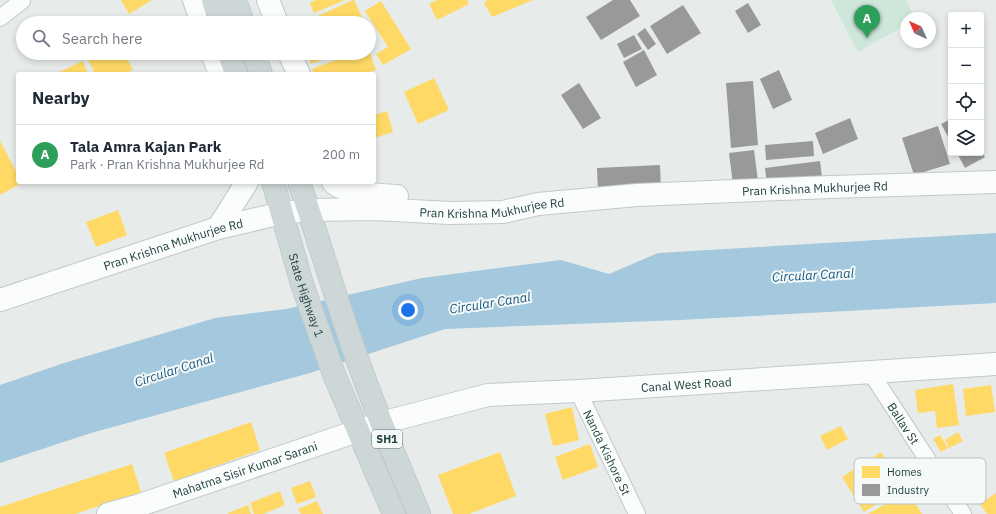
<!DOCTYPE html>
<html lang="en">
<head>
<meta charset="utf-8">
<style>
  :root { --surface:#fff; --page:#f2f2f3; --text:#1f2937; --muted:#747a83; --line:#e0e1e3; --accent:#667e7c }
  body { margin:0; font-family:"IBM Plex Sans",sans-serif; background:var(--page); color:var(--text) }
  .controls { position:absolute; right:12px; top:12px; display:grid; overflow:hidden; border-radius:4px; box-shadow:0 2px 6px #0003 }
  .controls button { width:36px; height:36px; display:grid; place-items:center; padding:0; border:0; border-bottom:1px solid var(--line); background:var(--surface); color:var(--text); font:20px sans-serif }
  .compass { position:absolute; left:900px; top:12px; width:36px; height:36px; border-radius:50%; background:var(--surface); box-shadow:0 2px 6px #0003; rotate:315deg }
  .you { position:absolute; left:408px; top:310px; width:14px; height:14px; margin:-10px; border:3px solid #fff; border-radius:50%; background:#1a73e8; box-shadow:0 0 0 6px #1a73e833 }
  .badge { display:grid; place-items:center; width:26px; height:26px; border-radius:50%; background:var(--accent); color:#fff; font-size:13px; font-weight:700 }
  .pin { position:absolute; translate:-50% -33px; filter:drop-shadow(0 1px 2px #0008) }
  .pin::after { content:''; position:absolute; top:21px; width:14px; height:12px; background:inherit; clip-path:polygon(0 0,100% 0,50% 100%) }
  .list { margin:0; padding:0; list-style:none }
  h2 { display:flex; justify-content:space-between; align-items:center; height:52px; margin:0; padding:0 16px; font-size:17px }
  h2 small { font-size:13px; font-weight:400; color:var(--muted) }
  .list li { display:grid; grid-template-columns:26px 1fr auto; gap:12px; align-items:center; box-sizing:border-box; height:60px; padding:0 16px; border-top:1px solid var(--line) }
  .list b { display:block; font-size:15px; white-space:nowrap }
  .list p { margin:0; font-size:13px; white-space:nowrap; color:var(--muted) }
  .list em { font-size:13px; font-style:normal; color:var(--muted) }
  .icon { flex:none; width:22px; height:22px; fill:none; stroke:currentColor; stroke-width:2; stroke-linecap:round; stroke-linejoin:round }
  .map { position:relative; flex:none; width:996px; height:514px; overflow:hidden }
  .search { position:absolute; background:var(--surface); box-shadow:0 2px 6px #0003; left:16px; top:16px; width:360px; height:44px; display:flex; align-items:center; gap:10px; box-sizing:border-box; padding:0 14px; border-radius:22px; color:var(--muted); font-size:15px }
  .panel { position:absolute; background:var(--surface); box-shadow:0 2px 6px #0003; left:16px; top:72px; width:360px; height:112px; border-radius:4px }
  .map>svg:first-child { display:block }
  .green { fill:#cfe6db }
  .water { fill:#a4c8dd }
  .homes { fill:#ffd966 }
  .industry { fill:#999 }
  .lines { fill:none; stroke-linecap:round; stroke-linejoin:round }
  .street-casing { stroke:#c4c9c8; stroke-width:18 }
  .secondary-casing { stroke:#c2cac9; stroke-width:24 }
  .primary-casing { stroke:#c1cbcb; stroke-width:24 }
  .street { stroke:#fbfcfc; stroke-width:16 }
  .secondary { stroke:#fbfcfc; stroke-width:22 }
  .primary { stroke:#ced7d7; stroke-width:22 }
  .labels { text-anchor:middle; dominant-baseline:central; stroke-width:4; stroke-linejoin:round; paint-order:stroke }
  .shield { fill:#f5faf9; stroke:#617978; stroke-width:1 }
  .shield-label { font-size:11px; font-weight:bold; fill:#214241 }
  .street-label { font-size:12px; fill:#214241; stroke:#f5faf9 }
  .water-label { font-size:13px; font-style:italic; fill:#165784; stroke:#f5faf9 }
  .key { fill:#f5faf9; stroke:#b5c3c2; stroke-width:1 }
  .key-label { font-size:11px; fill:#214241 }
</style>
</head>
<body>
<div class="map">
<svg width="996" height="514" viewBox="0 0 996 514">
  <rect width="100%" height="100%" fill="#e7eceb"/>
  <!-- green -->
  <path class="green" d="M831,0H905L916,18H906V25L858,52Z"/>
  <!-- water -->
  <path class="water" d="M996,233V303L680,320L445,329L310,373L91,433L0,463V385L64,363L215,318L286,309L422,278L561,260L609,274L658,253Z"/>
  <!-- homes -->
  <path class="homes" d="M121,0H152L129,14Z
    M316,0H345L314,13L310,3Z
    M353,0H354L362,17L349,23H321L318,16Z
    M437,0H467L469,4L437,20L429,4Z
    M488,0H533L492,17L484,3Z
    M381,1L411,49L383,65L376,54L388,47L365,11Z
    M90,53H124L133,70L124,74H95L86,55Z
    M307,53H340L311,64Z
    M354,53H370L376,70L364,74H314L312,69Z
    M83,61L88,74H55Z
    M434,78L449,110L418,124L404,92Z
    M387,111L393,132L374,138V115Z
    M0,141L18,175V182H22V183L0,195Z
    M118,210L127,235L96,247L86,222Z
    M953,384L959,425L937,428L935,411L918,413L915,390Z
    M991,385L995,412L966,416L963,389Z
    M572,407L579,440L553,446L545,414Z
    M251,422L260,450L174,481L164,453Z
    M841,426L848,439L827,450L820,436Z
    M958,432L963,441L949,448L945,440Z
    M940,435L948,448L941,452L933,439Z
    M590,444L598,467L563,480L555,457Z
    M500,452L516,496L469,514H453L438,475Z
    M881,452L903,488L864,512L842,477Z
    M132,464L141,492L75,514H0V507Z
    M310,481L316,497L297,504L291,488Z
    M280,491L285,505L263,514H254L250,503Z
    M908,491L922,514H868Z
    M996,493V514H987L980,504Z
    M317,501L323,514H301L298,509Z
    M248,505L251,514H229L228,513Z"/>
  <!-- industry -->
  <path class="industry" d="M613,0H630L640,16L601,40L586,17Z
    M748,3L761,25L748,33L735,11Z
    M683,5L701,33L667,54L650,26Z
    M645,28L656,44L648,50L637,34Z
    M634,35L642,49L624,58L617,44Z
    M644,50L657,75L636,87L623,62Z
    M779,70L792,100L773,109L760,79Z
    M753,81L758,145L731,148L726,83Z
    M579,83L601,118L583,129L561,95Z
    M850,118L858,139L823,154L815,133Z
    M951,119V142L941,124Z
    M938,126L950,164L914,175L902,138Z
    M813,141L814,156L766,160L765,145Z
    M754,150L758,181L733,184L729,153Z
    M981,150L985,157L965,168L957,153H981Z
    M820,161L822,177L767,185L765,168Z
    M660,165L661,190L598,192L597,168Z"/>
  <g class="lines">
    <!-- street casing -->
    <g class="street-casing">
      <g id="street">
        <path d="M0,18L22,1"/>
        <path id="s1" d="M871,373L963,514"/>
        <path id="s2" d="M578,391L637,514"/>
      </g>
    </g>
    <!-- secondary casing -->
    <g class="secondary-casing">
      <g id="secondary">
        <path d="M194,0L202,23"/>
        <path d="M268,0L277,23"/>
        <path d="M212,53L220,74"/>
        <path d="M289,53L299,74"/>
        <path d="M333,182C344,194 380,195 397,196"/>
        <path d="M218,228L247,182"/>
        <path id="s3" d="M0,300L218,228L282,213L309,210L374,209L450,213L503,212L538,204L637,195L831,187L996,182"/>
        <path id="s4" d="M108,514L140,505L381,423L488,395L578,391L996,364"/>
      </g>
    </g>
    <!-- primary casing -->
    <g class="primary-casing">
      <g id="primary">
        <path d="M213,0L220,23"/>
        <path d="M235,0L243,23"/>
        <path d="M229,53L236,74"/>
        <path d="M254,53L261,74"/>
        <path id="s5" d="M273,182L302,284L335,377L394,514"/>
        <path d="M299,182C320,243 337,304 359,364C377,415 398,464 419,514"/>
      </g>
    </g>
    <!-- street -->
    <use href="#street" class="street"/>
    <!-- secondary -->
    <use href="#secondary" class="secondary"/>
    <!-- primary -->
    <use href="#primary" class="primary"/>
  </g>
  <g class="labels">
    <!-- shield labels -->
    <rect class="shield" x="372" y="430" width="30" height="18" rx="3"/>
    <g class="shield-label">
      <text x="387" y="439">SH1</text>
    </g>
    <!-- street labels -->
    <g class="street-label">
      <text stroke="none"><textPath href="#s3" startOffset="830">Pran Krishna Mukhurjee Rd</textPath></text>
      <text stroke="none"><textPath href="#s3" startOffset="506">Pran Krishna Mukhurjee Rd</textPath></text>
      <text stroke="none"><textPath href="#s3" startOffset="182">Pran Krishna Mukhurjee Rd</textPath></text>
      <text stroke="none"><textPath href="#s5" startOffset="118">State Highway 1</textPath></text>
      <text stroke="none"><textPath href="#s4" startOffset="597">Canal West Road</textPath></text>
      <text stroke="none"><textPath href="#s1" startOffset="60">Ballav St</textPath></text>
      <text stroke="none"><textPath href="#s2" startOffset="68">Nanda Kishore St</textPath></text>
      <text stroke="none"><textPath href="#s4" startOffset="144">Mahatma Sisir Kumar Sarani</textPath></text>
    </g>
    <!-- water labels -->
    <g class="water-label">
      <text transform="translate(813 275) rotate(-3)">Circular Canal</text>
      <text transform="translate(490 303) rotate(-9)">Circular Canal</text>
      <text transform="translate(174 370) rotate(-18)">Circular Canal</text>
    </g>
  </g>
  <!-- legend -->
  <rect x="854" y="458" width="132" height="46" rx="6" class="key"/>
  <rect x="862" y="466" width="18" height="12" fill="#ffd966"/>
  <rect x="862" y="484" width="18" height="12" fill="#999"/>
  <g class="key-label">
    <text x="887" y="476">Homes</text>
    <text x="887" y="494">Industry</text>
  </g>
</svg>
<div class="controls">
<button>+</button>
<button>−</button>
<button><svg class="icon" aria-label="locate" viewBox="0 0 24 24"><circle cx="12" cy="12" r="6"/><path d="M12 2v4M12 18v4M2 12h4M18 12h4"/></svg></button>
<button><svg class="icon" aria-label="layers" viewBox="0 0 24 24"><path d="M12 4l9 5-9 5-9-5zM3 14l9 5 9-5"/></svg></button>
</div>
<svg class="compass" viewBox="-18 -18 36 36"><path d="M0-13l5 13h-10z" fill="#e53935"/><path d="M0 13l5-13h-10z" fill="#747a83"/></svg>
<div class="you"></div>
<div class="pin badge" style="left:867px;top:38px;background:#2e9e5b">A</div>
<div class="search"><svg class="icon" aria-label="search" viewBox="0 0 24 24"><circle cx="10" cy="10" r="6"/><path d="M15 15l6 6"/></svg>Search here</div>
<section class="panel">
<h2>Nearby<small></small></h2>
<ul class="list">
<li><span class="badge" style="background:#2e9e5b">A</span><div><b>Tala Amra Kajan Park</b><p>Park · Pran Krishna Mukhurjee Rd</p></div><em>200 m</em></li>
</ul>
</section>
</div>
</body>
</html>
